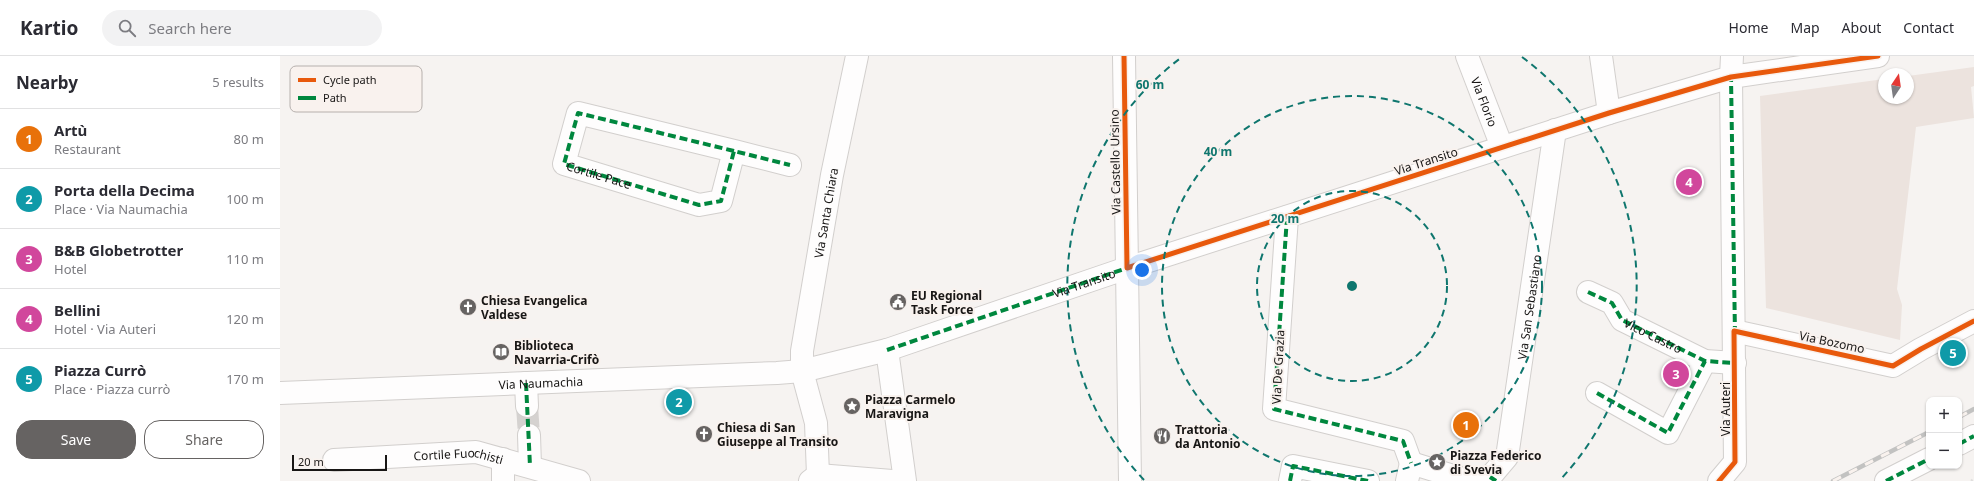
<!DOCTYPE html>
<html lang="en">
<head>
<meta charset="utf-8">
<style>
  :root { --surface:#fff; --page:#f2f2f3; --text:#2b2b33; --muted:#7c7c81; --line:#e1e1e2; --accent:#666362 }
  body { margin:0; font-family:"Noto Sans",sans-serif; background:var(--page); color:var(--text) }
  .controls { position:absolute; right:12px; bottom:12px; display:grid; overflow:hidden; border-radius:8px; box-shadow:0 1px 3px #0004 }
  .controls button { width:36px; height:36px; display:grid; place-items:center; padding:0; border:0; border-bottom:1px solid var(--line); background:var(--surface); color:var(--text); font:20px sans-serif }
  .compass { position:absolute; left:1598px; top:12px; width:36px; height:36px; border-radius:50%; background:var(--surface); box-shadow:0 1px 3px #0004; rotate:13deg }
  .scale { position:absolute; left:12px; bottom:10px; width:95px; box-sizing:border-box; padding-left:4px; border:2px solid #181615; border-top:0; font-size:11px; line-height:14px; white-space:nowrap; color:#181615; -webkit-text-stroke:3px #f9f2ee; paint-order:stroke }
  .you { position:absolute; left:862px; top:214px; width:14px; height:14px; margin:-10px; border:3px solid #fff; border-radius:50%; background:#1a73e8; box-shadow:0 0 0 6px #1a73e833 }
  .badge { display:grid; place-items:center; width:26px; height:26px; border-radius:50%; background:var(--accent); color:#fff; font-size:13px; font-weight:700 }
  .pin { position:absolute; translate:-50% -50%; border:2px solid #fff; box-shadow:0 1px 4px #0006 }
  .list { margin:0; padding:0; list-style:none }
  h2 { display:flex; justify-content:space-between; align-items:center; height:52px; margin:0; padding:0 16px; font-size:17px }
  h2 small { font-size:13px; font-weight:400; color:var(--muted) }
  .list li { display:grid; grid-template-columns:26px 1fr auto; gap:12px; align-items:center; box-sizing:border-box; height:60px; padding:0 16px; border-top:1px solid var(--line) }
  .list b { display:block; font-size:15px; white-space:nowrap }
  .list p { margin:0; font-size:13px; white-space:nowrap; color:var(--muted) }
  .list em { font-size:13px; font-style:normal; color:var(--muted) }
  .actions { display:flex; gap:8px; padding:12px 16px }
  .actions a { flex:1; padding:9px 0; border:1px solid var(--accent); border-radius:16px; text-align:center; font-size:14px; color:var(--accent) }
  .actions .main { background:var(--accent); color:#fff }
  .icon { flex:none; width:22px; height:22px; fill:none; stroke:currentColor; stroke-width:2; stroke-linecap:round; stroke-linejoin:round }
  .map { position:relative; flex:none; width:1694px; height:425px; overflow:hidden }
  header { display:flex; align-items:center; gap:24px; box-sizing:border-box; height:56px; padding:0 20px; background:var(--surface); border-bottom:1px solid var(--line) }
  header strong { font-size:19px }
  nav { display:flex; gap:22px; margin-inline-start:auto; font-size:14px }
  .search { width:280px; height:36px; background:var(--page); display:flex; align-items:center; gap:10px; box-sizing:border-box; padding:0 14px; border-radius:22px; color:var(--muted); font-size:15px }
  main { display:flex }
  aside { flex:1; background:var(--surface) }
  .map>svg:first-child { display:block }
  .built { fill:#ece3de }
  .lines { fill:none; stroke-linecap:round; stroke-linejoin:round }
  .pedestrian-tunnel { stroke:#d5d2d0; stroke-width:22; stroke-dasharray:22 11; stroke-linecap:butt }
  .pedestrian-casing { stroke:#d2cfcd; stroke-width:24 }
  .minor-casing { stroke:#d2cfcd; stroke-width:24 }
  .path { stroke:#e0dfde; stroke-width:2.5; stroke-dasharray:2 2; stroke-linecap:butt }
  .pedestrian { stroke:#fefdfd; stroke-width:22 }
  .minor { stroke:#fefdfd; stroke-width:22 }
  .rail-casing { stroke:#c2c2c1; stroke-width:4.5 }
  .rail { stroke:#f9f2ee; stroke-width:3; stroke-dasharray:9; stroke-linecap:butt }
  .quiet { stroke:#00873e; stroke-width:4; stroke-dasharray:8 4; stroke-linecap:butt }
  .cycleway-casing { stroke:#f9f2ee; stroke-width:8 }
  .cycleway { stroke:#e8590c; stroke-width:5 }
  .ring { fill:none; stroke:#0f766e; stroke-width:2; stroke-dasharray:7 5 }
  .labels { text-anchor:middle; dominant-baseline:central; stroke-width:4; stroke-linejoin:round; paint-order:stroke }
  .street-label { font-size:12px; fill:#181615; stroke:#f9f2ee }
  .poi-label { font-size:12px; font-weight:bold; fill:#181615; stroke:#f9f2ee; text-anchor:start }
  .key { fill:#f9f2ee; stroke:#b6b0ad; stroke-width:1 }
  .key-label { font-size:11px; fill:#181615 }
  .centre { fill:#0f766e; stroke:#f9f2ee; stroke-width:2 }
  .ring-label { font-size:12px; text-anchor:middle; font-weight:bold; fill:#0f766e; stroke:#f9f2ee; stroke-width:4; stroke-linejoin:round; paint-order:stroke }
</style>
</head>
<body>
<header>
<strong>Kartio</strong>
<div class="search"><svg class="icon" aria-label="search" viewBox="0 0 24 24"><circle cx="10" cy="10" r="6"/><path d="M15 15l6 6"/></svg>Search here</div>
<nav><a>Home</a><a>Map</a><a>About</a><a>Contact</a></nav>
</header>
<main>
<aside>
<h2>Nearby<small>5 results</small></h2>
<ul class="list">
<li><span class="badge" style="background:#e8710a">1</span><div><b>Artù</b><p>Restaurant</p></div><em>80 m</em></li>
<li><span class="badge" style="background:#0f9aa8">2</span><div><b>Porta della Decima</b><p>Place · Via Naumachia</p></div><em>100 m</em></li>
<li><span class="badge" style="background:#d1479c">3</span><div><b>B&amp;B Globetrotter</b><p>Hotel</p></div><em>110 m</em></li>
<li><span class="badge" style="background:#d1479c">4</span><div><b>Bellini</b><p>Hotel · Via Auteri</p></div><em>120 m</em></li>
<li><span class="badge" style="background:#0f9aa8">5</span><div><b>Piazza Currò</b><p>Place · Piazza currò</p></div><em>170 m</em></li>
</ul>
<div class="actions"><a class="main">Save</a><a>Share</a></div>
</aside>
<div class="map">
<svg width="1694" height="425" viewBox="0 0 1694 425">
  <rect width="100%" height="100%" fill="#f6f3f1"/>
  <!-- built -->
  <path class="built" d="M1694,11V30L1691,31L1694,62L1636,71L1617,233L1622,249L1620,284L1486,252L1480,40L1604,23V42H1628V20Z"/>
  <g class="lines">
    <!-- pedestrian-tunnel -->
    <path class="pedestrian-tunnel" d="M247,350L249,379"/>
    <!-- pedestrian casing -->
    <g class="pedestrian-casing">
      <g id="pedestrian">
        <path id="s1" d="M454,95L298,57L284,108L419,149L441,145L454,95L510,109"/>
        <path d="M1007,161L994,353L1123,385L1131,407"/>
        <path id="s2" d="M1308,236L1332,247L1342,264L1425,305L1455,307"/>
        <path d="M1454,275L1613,310L1641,293L1694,265"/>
        <path id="s3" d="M607,294L847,212"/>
        <path d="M246,327L247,350"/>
        <path d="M1317,337L1388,377L1425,305"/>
        <path d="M249,379L250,410"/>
        <path d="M1679,388L1694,380"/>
        <path d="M1010,425L1013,410L1088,425"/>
        <path d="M1439,425L1455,406L1451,21L1598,0"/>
        <path d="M1606,425L1649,403"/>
      </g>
    </g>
    <!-- minor casing -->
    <g class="minor-casing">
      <g id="minor">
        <path d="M844,0L850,425"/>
        <path id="s4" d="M1187,0L1222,91"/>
        <path d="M1321,0L1329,57"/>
        <path d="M847,212L1329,57L1451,21L1452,0"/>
        <path id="s5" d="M0,337L497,317L522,315L607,294L625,425"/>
        <path d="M223,403V425"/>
        <path id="s6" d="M54,404L196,396L299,425"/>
        <path id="s7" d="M538,419L536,367L522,315V295L552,119L577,0"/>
        <path d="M530,425L538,419L612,425"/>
        <path id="s8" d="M1127,425L1131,407L1186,424L1210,421L1227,401L1275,74"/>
      </g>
    </g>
    <!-- path -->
    <path class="path" d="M1691,425L1694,423"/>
    <!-- pedestrian -->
    <use href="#pedestrian" class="pedestrian"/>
    <!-- minor -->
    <use href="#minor" class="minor"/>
    <!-- rail casing -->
    <g class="rail-casing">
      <path id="rail" d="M1679,361L1694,353
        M1553,425L1649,376"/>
    </g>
    <!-- rail -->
    <use href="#rail" class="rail"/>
    <!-- quiet -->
    <path class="quiet" d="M1454,21H1451L1455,279
      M454,95L298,57L284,108L419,149L441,145L454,95L510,109
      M1007,161L994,353L1123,385L1131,407
      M1308,236L1332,247L1342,264L1425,305L1455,307
      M607,294L847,212
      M246,327L250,410
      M1317,337L1388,377L1425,305
      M1679,388L1694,380
      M1210,421L1216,425
      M1010,425L1013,410L1088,425
      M1606,425L1649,403"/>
    <!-- cycleway casing -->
    <g class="cycleway-casing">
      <path id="cycleway" d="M844,0L847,212L1329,57L1451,21L1598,0
        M1439,425L1455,406L1454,275L1613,310L1641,293L1694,265"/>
    </g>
    <!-- cycleway -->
    <use href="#cycleway" class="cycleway"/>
  </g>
  <!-- distance rings -->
  <g class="ring">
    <circle cx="1072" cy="230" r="95"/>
    <circle cx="1072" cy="230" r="190"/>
    <path d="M864 424A285 285 0 0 1 902 1M1242 1A285 285 0 0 1 1280 424"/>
  </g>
  <!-- icons -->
  <defs>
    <g id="civic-disc" transform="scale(0.9)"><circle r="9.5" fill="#666362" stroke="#f9f2ee"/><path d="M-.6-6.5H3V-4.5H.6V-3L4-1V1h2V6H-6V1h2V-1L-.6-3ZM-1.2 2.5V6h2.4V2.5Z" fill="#fff"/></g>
    <g id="church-disc" transform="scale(0.9)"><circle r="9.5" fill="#666362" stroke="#f9f2ee"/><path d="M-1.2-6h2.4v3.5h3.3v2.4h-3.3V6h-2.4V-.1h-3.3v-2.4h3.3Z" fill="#fff"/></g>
    <g id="library-disc" transform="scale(0.9)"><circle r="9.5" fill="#666362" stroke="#f9f2ee"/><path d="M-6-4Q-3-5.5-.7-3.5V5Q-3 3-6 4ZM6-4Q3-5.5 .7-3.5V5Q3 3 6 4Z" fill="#fff"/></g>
    <g id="sight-disc" transform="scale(0.9)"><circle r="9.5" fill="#666362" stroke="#f9f2ee"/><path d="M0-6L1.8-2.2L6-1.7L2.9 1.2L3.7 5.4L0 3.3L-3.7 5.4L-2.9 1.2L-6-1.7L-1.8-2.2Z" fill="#fff"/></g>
    <g id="restaurant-disc" transform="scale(0.9)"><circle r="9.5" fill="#666362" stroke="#f9f2ee"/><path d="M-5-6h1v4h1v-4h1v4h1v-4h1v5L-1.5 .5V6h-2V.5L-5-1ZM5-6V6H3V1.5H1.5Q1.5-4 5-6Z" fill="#fff"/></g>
  </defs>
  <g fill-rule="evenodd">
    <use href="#civic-disc" x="618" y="246"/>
    <use href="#church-disc" x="188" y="251"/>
    <use href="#library-disc" x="221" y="296"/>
    <use href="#sight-disc" x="572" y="350"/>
    <use href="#church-disc" x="424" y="378"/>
    <use href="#restaurant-disc" x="882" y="380"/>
    <use href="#sight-disc" x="1157" y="406"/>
  </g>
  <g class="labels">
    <!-- street labels -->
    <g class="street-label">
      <text stroke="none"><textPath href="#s4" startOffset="49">Via Florio</textPath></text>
      <text transform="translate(1146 105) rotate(-18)">Via Transito</text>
      <text transform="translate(835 106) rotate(-91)">Via Castello Ursino</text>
      <text stroke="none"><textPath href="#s1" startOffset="250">Cortile Pace</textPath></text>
      <text stroke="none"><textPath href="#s7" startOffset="266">Via Santa Chiara</textPath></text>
      <text stroke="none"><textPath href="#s3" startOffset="208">Via Transito</textPath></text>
      <text stroke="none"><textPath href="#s8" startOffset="278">Via San Sebastiano</textPath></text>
      <text stroke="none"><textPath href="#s2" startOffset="81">Vico Castro</textPath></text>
      <text transform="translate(1552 286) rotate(12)">Via Bozomo</text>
      <text transform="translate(998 311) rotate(-87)">Via De Grazia</text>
      <text stroke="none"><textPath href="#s5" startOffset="261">Via Naumachia</textPath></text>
      <text transform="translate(1445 353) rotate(-90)">Via Auteri</text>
      <text stroke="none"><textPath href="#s6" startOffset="125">Cortile Fuochisti</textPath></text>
    </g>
    <!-- poi labels -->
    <g class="poi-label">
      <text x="631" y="239">EU Regional<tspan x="631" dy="14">Task Force</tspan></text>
      <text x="201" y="244">Chiesa Evangelica<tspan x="201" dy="14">Valdese</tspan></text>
      <text x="234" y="289">Biblioteca<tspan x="234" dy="14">Navarria-Crifò</tspan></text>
      <text x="585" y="343">Piazza Carmelo<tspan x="585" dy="14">Maravigna</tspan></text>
      <text x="437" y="371">Chiesa di San<tspan x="437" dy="14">Giuseppe al Transito</tspan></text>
      <text x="895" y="373">Trattoria<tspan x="895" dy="14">da Antonio</tspan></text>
      <text x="1170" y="399">Piazza Federico<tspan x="1170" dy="14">di Svevia</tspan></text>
    </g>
  </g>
  <!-- legend -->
  <rect x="10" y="10" width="132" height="46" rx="6" class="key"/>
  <rect x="18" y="22" width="18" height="4" fill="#e8590c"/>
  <rect x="18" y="40" width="18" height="4" fill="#00873e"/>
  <g class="key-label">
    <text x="43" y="28">Cycle path</text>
    <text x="43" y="46">Path</text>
  </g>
  <circle cx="1072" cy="230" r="6" class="centre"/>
  <g class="ring-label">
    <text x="870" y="33">60 m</text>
    <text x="938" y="100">40 m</text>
    <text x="1005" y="167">20 m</text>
  </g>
</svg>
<div class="controls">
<button>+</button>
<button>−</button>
</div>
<svg class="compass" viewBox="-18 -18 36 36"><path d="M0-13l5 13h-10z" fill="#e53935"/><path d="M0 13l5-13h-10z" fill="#7c7c81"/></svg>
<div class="scale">20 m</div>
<div class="you"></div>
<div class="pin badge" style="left:1186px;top:369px;background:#e8710a">1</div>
<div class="pin badge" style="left:399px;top:346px;background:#0f9aa8">2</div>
<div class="pin badge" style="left:1396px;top:318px;background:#d1479c">3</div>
<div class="pin badge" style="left:1409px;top:126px;background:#d1479c">4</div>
<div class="pin badge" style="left:1673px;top:297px;background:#0f9aa8">5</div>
</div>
</main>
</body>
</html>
